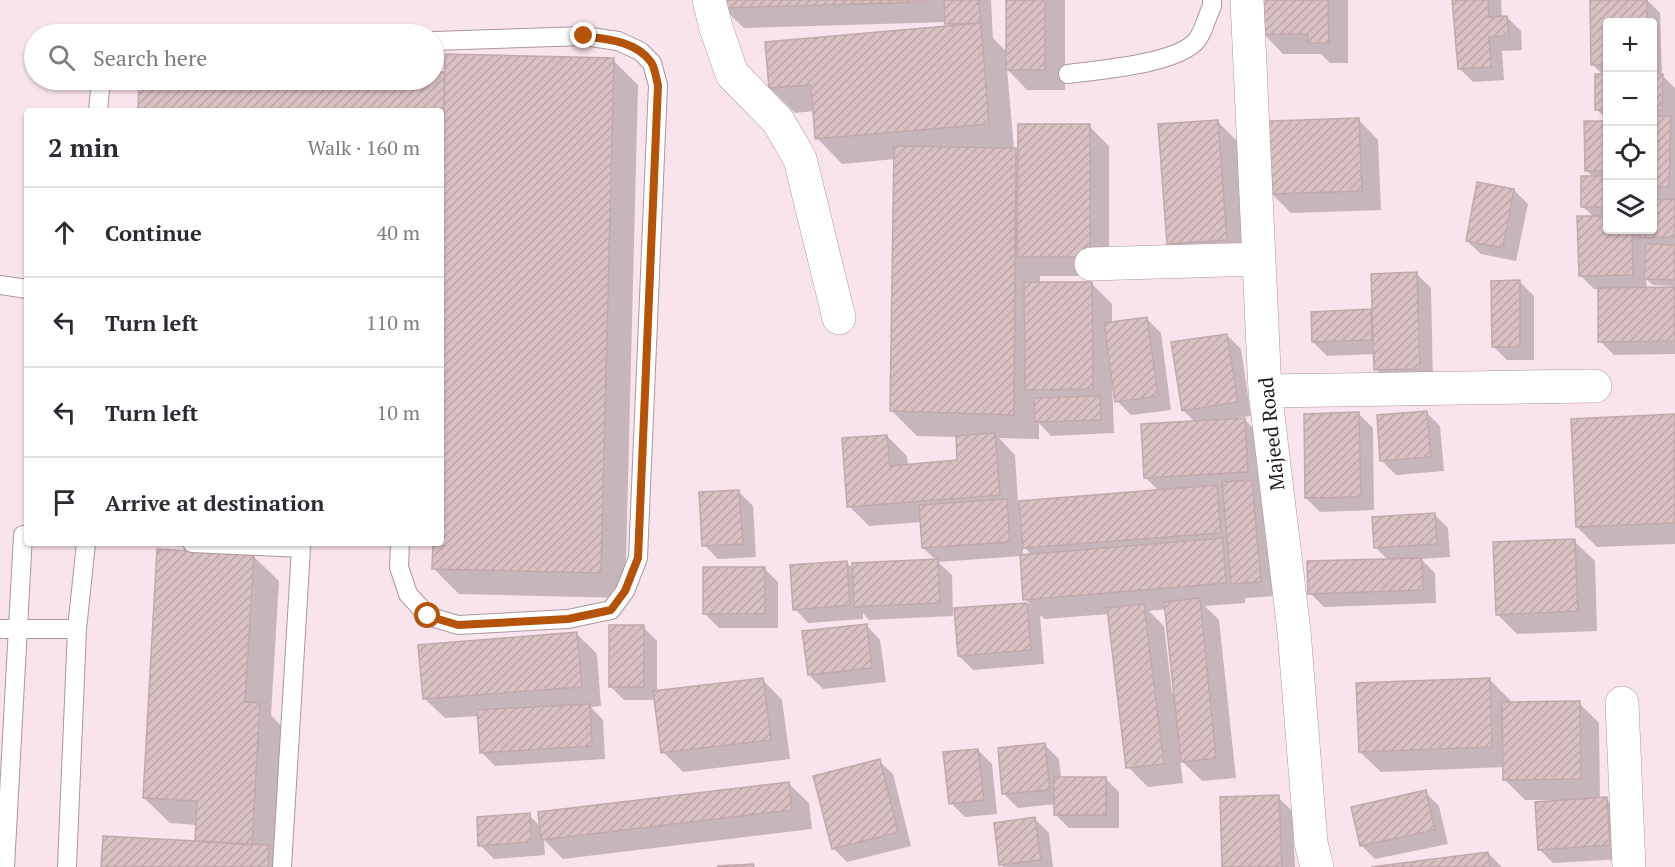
<!DOCTYPE html>
<html lang="en">
<head>
<meta charset="utf-8">
<style>
  :root { --surface:#fff; --page:#f7f7f7; --text:#2b2b33; --muted:#7c7c81; --line:#e1e1e2 }
  body { margin:0; font-family:"PT Serif",serif; background:var(--page); color:var(--text) }
  .controls { position:absolute; right:18px; top:18px; display:grid; overflow:hidden; border-radius:6px; box-shadow:0 2px 4px #0004 }
  .controls button { width:54px; height:54px; display:grid; place-items:center; padding:0; border:0; border-bottom:2px solid var(--line); background:var(--surface); color:var(--text); font:30px sans-serif }
  .stop { position:absolute; width:18px; height:18px; margin:-14px; border:4px solid #b45309; border-radius:50%; background:#fff }
  .stop.end { background:#b45309; border-color:#fff; box-shadow:0 2px 6px #0008 }
  .list { margin:0; padding:0; list-style:none }
  h2 { display:flex; justify-content:space-between; align-items:center; height:78px; margin:0; padding:0 24px; font-size:26px }
  h2 small { font-size:20px; font-weight:400; color:var(--muted) }
  .list li { display:grid; grid-template-columns:39px 1fr auto; gap:18px; align-items:center; box-sizing:border-box; height:90px; padding:0 24px; border-top:2px solid var(--line) }
  .list b { display:block; font-size:22px; white-space:nowrap }
  .list em { font-size:20px; font-style:normal; color:var(--muted) }
  .icon { flex:none; width:33px; height:33px; fill:none; stroke:currentColor; stroke-width:2; stroke-linecap:round; stroke-linejoin:round }
  .map { position:relative; flex:none; width:1675px; height:867px; overflow:hidden }
  .search { position:absolute; background:var(--surface); box-shadow:0 2px 4px #0004; left:24px; top:24px; width:420px; height:66px; display:flex; align-items:center; gap:15px; box-sizing:border-box; padding:0 21px; border-radius:33px; color:var(--muted); font-size:22px }
  .panel { position:absolute; background:var(--surface); box-shadow:0 2px 4px #0004; left:24px; top:108px; width:420px; height:438px; border-radius:6px }
  .map>svg:first-child { display:block }
  .shadow { fill:#0003; fill-rule:evenodd }
  .building { fill:url(#building-hatch); stroke:#c1a9ab; stroke-width:1.5 }
  .lines { fill:none; stroke-linecap:round; stroke-linejoin:round }
  .lane-casing { stroke:#ac979f; stroke-width:20 }
  .street-casing { stroke:#ac979f; stroke-width:34 }
  .lane { stroke:#fff; stroke-width:18 }
  .street { stroke:#fff; stroke-width:33 }
  .route { stroke:#b45309; stroke-width:8 }
  .labels { text-anchor:middle; dominant-baseline:central; stroke-width:4.5; stroke-linejoin:round; paint-order:stroke }
  .street-label { font-size:20px; fill:#231b1e; stroke:#fff }
</style>
</head>
<body>
<div class="map">
<svg width="1675" height="867" viewBox="0 0 1675 867">
  <defs>
    <pattern id="building-hatch" width="6" height="6" patternUnits="userSpaceOnUse" patternTransform="scale(1.5)"><rect width="6" height="6" fill="#d9c1c3"/><path d="M-1 1l2-2M0 6l6-6M5 7l2-2" fill="none" stroke="#baa5a7"/></pattern>
  </defs>
  <rect width="100%" height="100%" fill="#f9e3ec"/>
  <!-- shadow -->
  <path class="shadow" d="M723,0H991L993,38L1007,52V0H1065V90H1027L1007,69L1014,149L1019,154L1089,126L1109,146V276H1040V284L1091,283L1112,304V324L1147,319L1161,333L1171,410L1131,415L1117,401L1114,382H1112L1114,433L1051,436L1039,423V439L999,438L1015,455L1018,502L1159,491L1145,477L1195,422L1183,410L1227,335L1241,349L1251,416L1235,418V420H1245L1265,440L1274,596L1245,598V603L1205,606L1219,620L1236,778L1202,781L1180,759L1183,783L1148,787L1128,767L1109,614L1045,619L1040,615L1044,664L973,670L959,656L956,610L1030,604L1025,599L1021,556L938,562L952,575L953,616L869,620L863,613V619L808,623L795,609L846,562L854,570L937,561L923,548L922,522L869,526L849,506L887,436L907,456L908,466L959,462L957,437L917,436L892,411L895,159L842,164L817,138L814,111L795,113L770,88L951,28L947,22L744,28L723,8ZM1023,546L1032,555L1023,556ZM1167,609L1175,693H1172L1164,626L1149,611Z
    M1263,0H1348V63H1330L1321,54H1283L1263,33Z
    M1454,0H1501L1502,18L1507,17L1521,31L1522,50L1502,51L1504,80L1473,82L1459,68Z
    M1591,0H1647L1660,13L1662,75L1675,88V354L1614,355L1600,341L1599,289H1594L1580,275L1594,217L1583,207L1593,177L1586,170L1608,123V230H1652V22H1608V120L1596,109L1603,75L1593,65ZM1646,279L1653,285L1673,286V289H1647Z
    M613,60L638,85L625,598L459,594L434,569V543H441V111H140V80H434V73Z
    M1358,119L1378,140L1381,210L1291,213L1271,193Z
    M1218,122L1238,142L1247,260L1188,263L1168,243Z
    M1514,190L1528,204L1516,261L1481,254L1467,241Z
    M1417,274L1431,288L1433,382L1389,383L1376,369L1375,354L1327,356L1313,342L1312,313L1374,311Z
    M1520,282L1534,296V360H1507L1493,346Z
    M1426,412L1440,426L1444,471L1396,475L1382,461Z
    M1359,414L1373,428L1374,510L1320,512L1306,498Z
    M1675,416V544L1597,547L1577,527Z
    M739,492L753,506L756,557L718,559L704,545Z
    M1434,514L1448,528L1450,557L1421,559L1435,573L1436,603L1324,607L1310,593L1388,560L1376,548Z
    M1574,541L1595,561L1597,631L1517,634L1497,614Z
    M253,556L279,581L271,715L285,730L289,867H102L196,843L197,825L170,823L144,798Z
    M764,568L778,582V628H719L705,614Z
    M867,626L880,640L886,682L823,689L809,675Z
    M643,627L657,641V692L762,679L782,700L790,759L683,772L663,752L656,700H624L610,686Z
    M577,634L597,654L601,706L591,707L603,720L605,759L495,766L481,752L479,716L445,718L424,698Z
    M1489,679L1510,700V704L1579,703L1599,723L1600,799H1606L1620,813L1623,859L1553,863L1539,849L1555,800H1525L1505,780V767L1381,772L1360,752Z
    M1045,745L1059,759L1061,778H1105L1119,792V828H1069L1055,814V804L1018,808L1004,794Z
    M978,750L992,764L997,814L965,817L951,803Z
    M879,761L893,774L911,846L847,862L833,848Z
    M788,783L809,803L812,829L563,859L544,840L545,855L494,859L480,845L529,815L541,827Z
    M1425,792L1439,806L1448,844L1375,859L1361,845Z
    M1278,797L1292,811L1295,867H1223Z
    M1035,819L1049,833L1053,867H1003L1001,864Z
    M1488,853L1502,867H1382Z"/>
  <!-- building -->
  <path class="building" d="M722,0H926V2L722,8Z
    M944,0H979L980,23L945,24Z
    M1006,0H1045V70H1006Z
    M1261,0H1328L1329,43H1308V34H1262Z
    M1452,0H1488L1489,17L1507,16L1509,36L1489,37L1491,67L1458,69Z
    M1590,0H1647V22H1608V65H1591Z
    M981,23L989,124L815,139L811,85L769,88L765,42Z
    M445,54L614,58L601,573L432,569L433,543H441V212Z
    M434,72H445L441,212V111H138L139,80H434Z
    M1595,74H1608V110H1595Z
    M1652,74H1663L1662,110H1652Z
    M1652,116H1671L1669,187H1652Z
    M1359,118L1362,191L1270,194L1267,121Z
    M1218,120L1227,240L1167,244L1158,124Z
    M1584,121H1608V171H1585Z
    M1018,124H1090V257H1017Z
    M894,146L1016,148L1014,415L890,411Z
    M1581,176H1608V207H1581Z
    M1477,182L1514,189L1503,248L1466,241Z
    M1675,199V237L1640,238V230H1652V200Z
    M1577,216H1608V230H1632L1633,275L1579,276Z
    M1646,244L1675,245V280L1644,279Z
    M1417,272L1420,369L1374,370L1371,274Z
    M1520,280V347H1492L1491,281Z
    M1024,282H1092L1093,389L1025,390Z
    M1675,287V341L1598,342V288Z
    M1371,309L1372,340L1312,342L1311,312Z
    M1147,317L1158,396L1115,402L1104,323Z
    M1227,334L1238,402L1182,411L1171,342Z
    M1100,396L1101,420L1035,422L1034,398Z
    M1427,411L1431,457L1380,461L1377,415Z
    M1359,412L1361,497L1305,498L1304,414Z
    M1675,414V523L1576,527L1571,419Z
    M1245,418L1248,472L1144,478L1141,424Z
    M995,433L1000,495L847,507L842,438L887,435L890,466L957,460L956,436Z
    M1252,480L1261,582L1231,584L1222,482Z
    M1217,485L1221,533L1023,548L1019,501Z
    M739,490L743,544L702,546L699,492Z
    M1007,499L1010,542L922,548L919,505Z
    M1435,513L1437,544L1374,548L1372,517Z
    M1223,538L1226,583L1023,600L1020,555Z
    M1575,539L1578,611L1496,615L1493,542Z
    M157,549L254,555L245,702L260,703L252,845L195,841L197,801L143,798Z
    M1422,558L1423,590L1308,594L1307,561Z
    M938,559L940,603L854,607L852,563Z
    M847,561L850,605L793,610L790,565Z
    M703,567H765V614H703Z
    M1200,598L1216,758L1181,762L1164,602Z
    M1027,603L1031,650L958,656L954,608Z
    M1144,604L1164,764L1126,768L1107,608Z
    M867,624L872,668L808,675L802,631Z
    M609,625H644V687H609Z
    M577,632L582,687L423,699L418,645Z
    M763,678L771,740L661,753L653,691Z
    M1490,678L1492,747L1359,752L1356,683Z
    M1580,701L1581,779L1503,780L1502,702Z
    M590,704L592,746L480,753L477,710Z
    M1045,743L1050,790L1002,794L998,748Z
    M978,749L984,800L949,804L943,752Z
    M880,759L898,832L832,849L813,776Z
    M1054,777H1106V815H1054Z
    M789,782L792,810L541,840L538,812Z
    M1426,790L1435,830L1360,846L1351,807Z
    M1279,795L1282,867H1222L1220,797Z
    M1607,797L1610,845L1538,850L1535,802Z
    M530,813L531,842L478,846L477,817Z
    M1035,817L1041,860L999,865L994,823Z
    M103,836L269,845L268,867H101Z
    M1488,852L1490,867H1371Z
    M753,864L754,867H719L718,866Z"/>
  <g class="lines">
    <!-- lane casing -->
    <g class="lane-casing">
      <path id="lane" d="M1068,74C1098,70 1178,64 1197,40C1204,31 1207,16 1212,6V0
        M98,111L101,80
        M0,285L27,289
        M192,543L301,548L282,867
        M400,543L399,567L408,594L428,616L458,625L568,619L611,610L625,591L638,558L658,85L652,63L640,51L618,41L584,36L434,41
        M0,629H77
        M5,867L23,535L27,536
        M67,867L77,629L86,543"/>
    </g>
    <!-- street casing -->
    <g class="street-casing">
      <path id="street" d="M709,0L716,28L732,74L778,121L800,159L839,318
        M1247,0L1265,391L1294,631L1311,843L1317,867
        M1091,264L1259,259
        M1265,391L1595,386
        M1622,703L1629,867"/>
    </g>
    <!-- lane -->
    <use href="#lane" class="lane"/>
    <!-- street -->
    <use href="#street" class="street"/>
  </g>
  <g class="lines">
    <!-- route -->
    <path class="route" d="M428,616L458,625L568,619L611,610L625,591L638,558L658,85C656,78 655,68 651,62C636,41 607,39 584,36"/>
  </g>
  <g class="labels">
    <!-- street labels -->
    <g class="street-label">
      <text transform="translate(1271 434) rotate(-96)">Majeed Road</text>
    </g>
  </g>
</svg>
<div class="controls">
<button>+</button>
<button>−</button>
<button><svg class="icon" aria-label="locate" viewBox="0 0 24 24"><circle cx="12" cy="12" r="6"/><path d="M12 2v4M12 18v4M2 12h4M18 12h4"/></svg></button>
<button><svg class="icon" aria-label="layers" viewBox="0 0 24 24"><path d="M12 4l9 5-9 5-9-5zM3 14l9 5 9-5"/></svg></button>
</div>
<div class="stop" style="left:428px;top:616px"></div>
<div class="stop end" style="left:584px;top:36px"></div>
<div class="search"><svg class="icon" aria-label="search" viewBox="0 0 24 24"><circle cx="10" cy="10" r="6"/><path d="M15 15l6 6"/></svg>Search here</div>
<section class="panel">
<h2>2 min<small>Walk · 160 m</small></h2>
<ul class="list">
<li><svg class="icon" aria-label="ahead" viewBox="0 0 24 24"><path d="M12 20V5M6 11l6-6 6 6"/></svg><div><b>Continue</b></div><em>40 m</em></li>
<li><svg class="icon" aria-label="left" viewBox="0 0 24 24"><path d="M17 20v-9H6M10 6l-5 5 5 5"/></svg><div><b>Turn left</b></div><em>110 m</em></li>
<li><svg class="icon" aria-label="left" viewBox="0 0 24 24"><path d="M17 20v-9H6M10 6l-5 5 5 5"/></svg><div><b>Turn left</b></div><em>10 m</em></li>
<li><svg class="icon" aria-label="arrive" viewBox="0 0 24 24"><path d="M6 21V4h12l-3 4 3 4H6"/></svg><div><b>Arrive at destination</b></div></li>
</ul>
</section>
</div>
</body>
</html>
